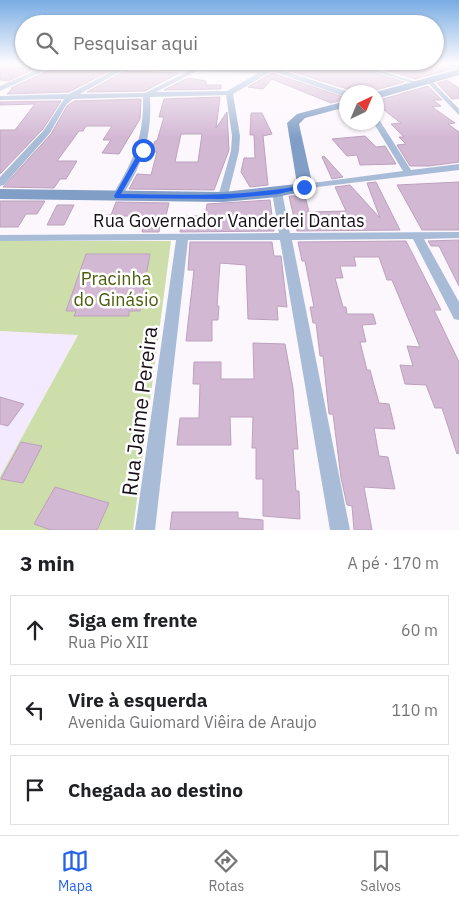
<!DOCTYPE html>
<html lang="pt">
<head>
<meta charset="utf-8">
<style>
  :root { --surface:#fff; --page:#f2f2f2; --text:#202124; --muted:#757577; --line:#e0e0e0; --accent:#2563eb }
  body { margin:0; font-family:"IBM Plex Sans",sans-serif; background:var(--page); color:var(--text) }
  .compass { position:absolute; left:339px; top:85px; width:45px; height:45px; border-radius:50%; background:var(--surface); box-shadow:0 1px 4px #0004; rotate:44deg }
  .stop { position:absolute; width:15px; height:15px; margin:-11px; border:4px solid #2563eb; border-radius:50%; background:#fff }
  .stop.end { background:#2563eb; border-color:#fff; box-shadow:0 1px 5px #0008 }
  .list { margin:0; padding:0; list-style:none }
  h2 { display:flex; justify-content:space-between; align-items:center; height:65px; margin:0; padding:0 20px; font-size:21px }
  h2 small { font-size:16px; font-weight:400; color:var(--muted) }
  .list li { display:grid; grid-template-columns:32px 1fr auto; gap:15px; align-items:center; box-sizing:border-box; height:70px; margin:0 10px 10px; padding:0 10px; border:1px solid var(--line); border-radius:0px }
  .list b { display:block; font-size:19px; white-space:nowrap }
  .list p { margin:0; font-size:16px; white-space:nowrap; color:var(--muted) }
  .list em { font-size:16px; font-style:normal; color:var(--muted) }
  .icon { flex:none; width:28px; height:28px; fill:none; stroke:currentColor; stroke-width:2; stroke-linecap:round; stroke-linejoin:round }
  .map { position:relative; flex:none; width:459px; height:530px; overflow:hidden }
  .search { position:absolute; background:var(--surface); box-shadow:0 1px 4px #0004; left:15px; right:15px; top:15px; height:55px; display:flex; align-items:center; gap:12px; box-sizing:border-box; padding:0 18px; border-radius:28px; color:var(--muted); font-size:19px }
  .sheet { height:305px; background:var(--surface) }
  nav { display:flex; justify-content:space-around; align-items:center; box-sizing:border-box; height:70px; border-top:1px solid var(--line); background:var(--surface); font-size:14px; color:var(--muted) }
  nav a { display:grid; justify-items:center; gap:2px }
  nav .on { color:var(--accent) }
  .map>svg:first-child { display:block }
  .education { fill:#f4eaff }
  .green { fill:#cddeaa }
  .building { fill:#d3b8d4; stroke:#bca1bd; fill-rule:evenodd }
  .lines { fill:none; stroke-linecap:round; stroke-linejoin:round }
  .street { fill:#a8bcd8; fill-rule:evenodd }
  .secondary { fill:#809ec6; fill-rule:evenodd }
  .route { fill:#2563eb }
  .labels { text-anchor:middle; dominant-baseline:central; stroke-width:5; stroke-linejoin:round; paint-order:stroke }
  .street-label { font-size:18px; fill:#180f19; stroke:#fff }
  .park-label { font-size:18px; fill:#4a5d0a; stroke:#fff }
  .near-street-label { font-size:21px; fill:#180f19; stroke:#fff }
</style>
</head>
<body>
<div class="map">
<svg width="459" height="530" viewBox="0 0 459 530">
  <rect width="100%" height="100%" fill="#fcf7fd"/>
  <!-- education -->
  <path class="education" d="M0,331L78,334L0,477Z"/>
  <!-- green -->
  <path class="green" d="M0,241H171L133,530H0V477L78,335L0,331Z"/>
  <!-- building -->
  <path class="building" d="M82,64H98L113,69L69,92L7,94L13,88H11L54,68L81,70Z
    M293,64H346L404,82L376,90L374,92H351L350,90L284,69Z
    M365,64H435L452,69L415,79Z
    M0,66L15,67L34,69L8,81L0,80Z
    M125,71L179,73L145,91L87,92Z
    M272,73L346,98V99L331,103L272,79L263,89L248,87Z
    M188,78L206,81V85H221V89L164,90Z
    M447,80L459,88V98L452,99L437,83Z
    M428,86L442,100H433L441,106L432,107L455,123L448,124L459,132V162L429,166H410L397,145L406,144L399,137H404L391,124L401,123L376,104V101Z
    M220,97L216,128L227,112L229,150L214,190L129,189L137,174L151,175L157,152H150L155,141H157L164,117H159L164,99ZM181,134H202L198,162H175Z
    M141,99L140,119L119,154L102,153L111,140H103L112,126H86L83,131H79L57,161H77L66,179H60L54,188L3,187L51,134L67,106L74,101Z
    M61,101L43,129L0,174V130H15L35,104L0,105V102Z
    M251,113H262L272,134L263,136L268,185L250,187L241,172L244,158H255L254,135H250Z
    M365,136L376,147L385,146L396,164L360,165L357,155L347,156L332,139Z
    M324,156L343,177L332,179L322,157Z
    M376,182L400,230L297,231L289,196H305L309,212L346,211L335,187L350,185L380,218L367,183Z
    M459,182V230H422L397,185Z
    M270,200L274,231L180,232L182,220H187V216H205L207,204Z
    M0,201H45L37,214H26L18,227H0Z
    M116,202L169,203L165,220H161L159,232H142L146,216H121L117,227H92L97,215H111Z
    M57,205H74L64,225H47Z
    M459,240V286L439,246H431L428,241Z
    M406,241L441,310H434L459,362V453L457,454L442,408H435L426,385L405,384L400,365L413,366L407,346L420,347L392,280H387L379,257H354L356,266H340L343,278H335L343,307H346L347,314H373L376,324L362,325L366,342H360L367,370H370L379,403L389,404L395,429L374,428L379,456L388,457L395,489L364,487L372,530H354L352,506L347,505L341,478L333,414H329L323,356H320L316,323H313L310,307H314L305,261H302L298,242Z
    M190,242H272L274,256H281L287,307L277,306L278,320L248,319L246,265L220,263L217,306H219L218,320H212V341H186L194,270H188Z
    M86,254H150L140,311H129V316H74L76,311H66Z
    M253,343L285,344L293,388L298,449H293L296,491H299L300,519L263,516V479H256V448H252L253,417H230L231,445H177L180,418H199L200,384H193L194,362H221V379H254Z
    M0,397L24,404L8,426L0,424Z
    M21,442L42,446L23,483L1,479Z
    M55,487L109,503L97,530H51L34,524Z
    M172,512H238V518L263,520V530H170Z"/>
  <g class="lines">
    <!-- street -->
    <path class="street" d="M100,64L265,69L281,64H291L278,69L349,92H346V96H343L272,71L233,94L240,136L239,151L227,199H219L218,197L231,151L232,136L226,95L150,97C152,137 143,164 121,198H113L112,196C133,162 144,138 143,97L73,99L66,105L50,133L4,185L0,186V177L44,130L64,99L0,100V96L69,94L118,68ZM125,69L189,71L145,93L80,94ZM197,71L258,73L227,91L156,92Z
      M348,64H358L424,84L419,85Z
      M444,64L459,65V69L445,65Z
      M48,65L51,67L50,68L0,91V86Z
      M427,80H431L459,109V115L427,82Z
      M376,119L380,121L411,170L459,164V170L301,189V185L305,184L403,171L373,122H376Z
      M277,189L282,192L290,233L459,232V238L424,239L459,302V320L454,319L452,315L413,239L292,240L350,530H330L280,240H188L155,530H135L176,240L0,241V235L279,233L272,192Z"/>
    <!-- secondary -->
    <path class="secondary" d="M459,69V75L376,99V92Z
      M346,101V107L305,118L299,124L313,187L310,190L277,197L223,202L0,199V189L223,192L297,184L287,123L297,114Z"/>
  </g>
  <!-- sky -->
  <linearGradient id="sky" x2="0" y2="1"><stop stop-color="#78ace3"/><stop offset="0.46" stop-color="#fefbfe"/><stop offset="1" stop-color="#fefbfe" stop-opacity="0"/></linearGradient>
  <rect width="459" height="138" fill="url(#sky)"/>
  <!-- route -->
  <path class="route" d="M143,148L146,150L121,194C183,195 244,197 304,185L308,187L278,194L223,199L115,198L114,196L140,150Z"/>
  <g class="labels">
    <!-- street labels -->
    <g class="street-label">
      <text x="229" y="220">Rua Governador Vanderlei Dantas</text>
    </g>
    <!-- park labels -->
    <g class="park-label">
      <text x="116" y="278">Pracinha<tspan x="116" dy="21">do Ginásio</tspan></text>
    </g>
    <!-- near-street labels -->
    <g class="near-street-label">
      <text transform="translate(139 411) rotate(-83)">Rua Jaime Pereira</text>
    </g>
  </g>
</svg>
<svg class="compass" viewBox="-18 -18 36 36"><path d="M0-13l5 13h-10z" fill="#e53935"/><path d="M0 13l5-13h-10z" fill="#757577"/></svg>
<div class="stop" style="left:143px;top:150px"></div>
<div class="stop end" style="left:304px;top:187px"></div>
<div class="search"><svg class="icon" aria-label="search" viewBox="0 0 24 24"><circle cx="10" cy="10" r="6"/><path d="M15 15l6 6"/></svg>Pesquisar aqui</div>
</div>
<section class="sheet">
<h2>3 min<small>A pé · 170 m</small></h2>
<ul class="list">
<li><svg class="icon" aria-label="ahead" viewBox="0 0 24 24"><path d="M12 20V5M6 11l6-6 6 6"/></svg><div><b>Siga em frente</b><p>Rua Pio XII</p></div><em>60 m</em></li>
<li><svg class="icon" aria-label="left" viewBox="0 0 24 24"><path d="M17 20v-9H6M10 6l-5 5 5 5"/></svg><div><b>Vire à esquerda</b><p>Avenida Guiomard Viêira de Araujo</p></div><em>110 m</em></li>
<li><svg class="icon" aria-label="arrive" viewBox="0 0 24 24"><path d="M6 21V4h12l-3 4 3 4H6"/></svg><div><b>Chegada ao destino</b></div></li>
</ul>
</section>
<nav>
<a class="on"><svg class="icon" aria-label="map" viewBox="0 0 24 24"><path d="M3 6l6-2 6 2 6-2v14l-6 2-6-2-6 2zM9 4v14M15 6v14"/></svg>Mapa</a>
<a><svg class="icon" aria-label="directions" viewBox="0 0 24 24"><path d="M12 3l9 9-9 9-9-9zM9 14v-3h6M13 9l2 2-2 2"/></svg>Rotas</a>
<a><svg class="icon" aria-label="saved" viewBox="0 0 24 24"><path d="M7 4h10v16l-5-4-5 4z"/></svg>Salvos</a>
</nav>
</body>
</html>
